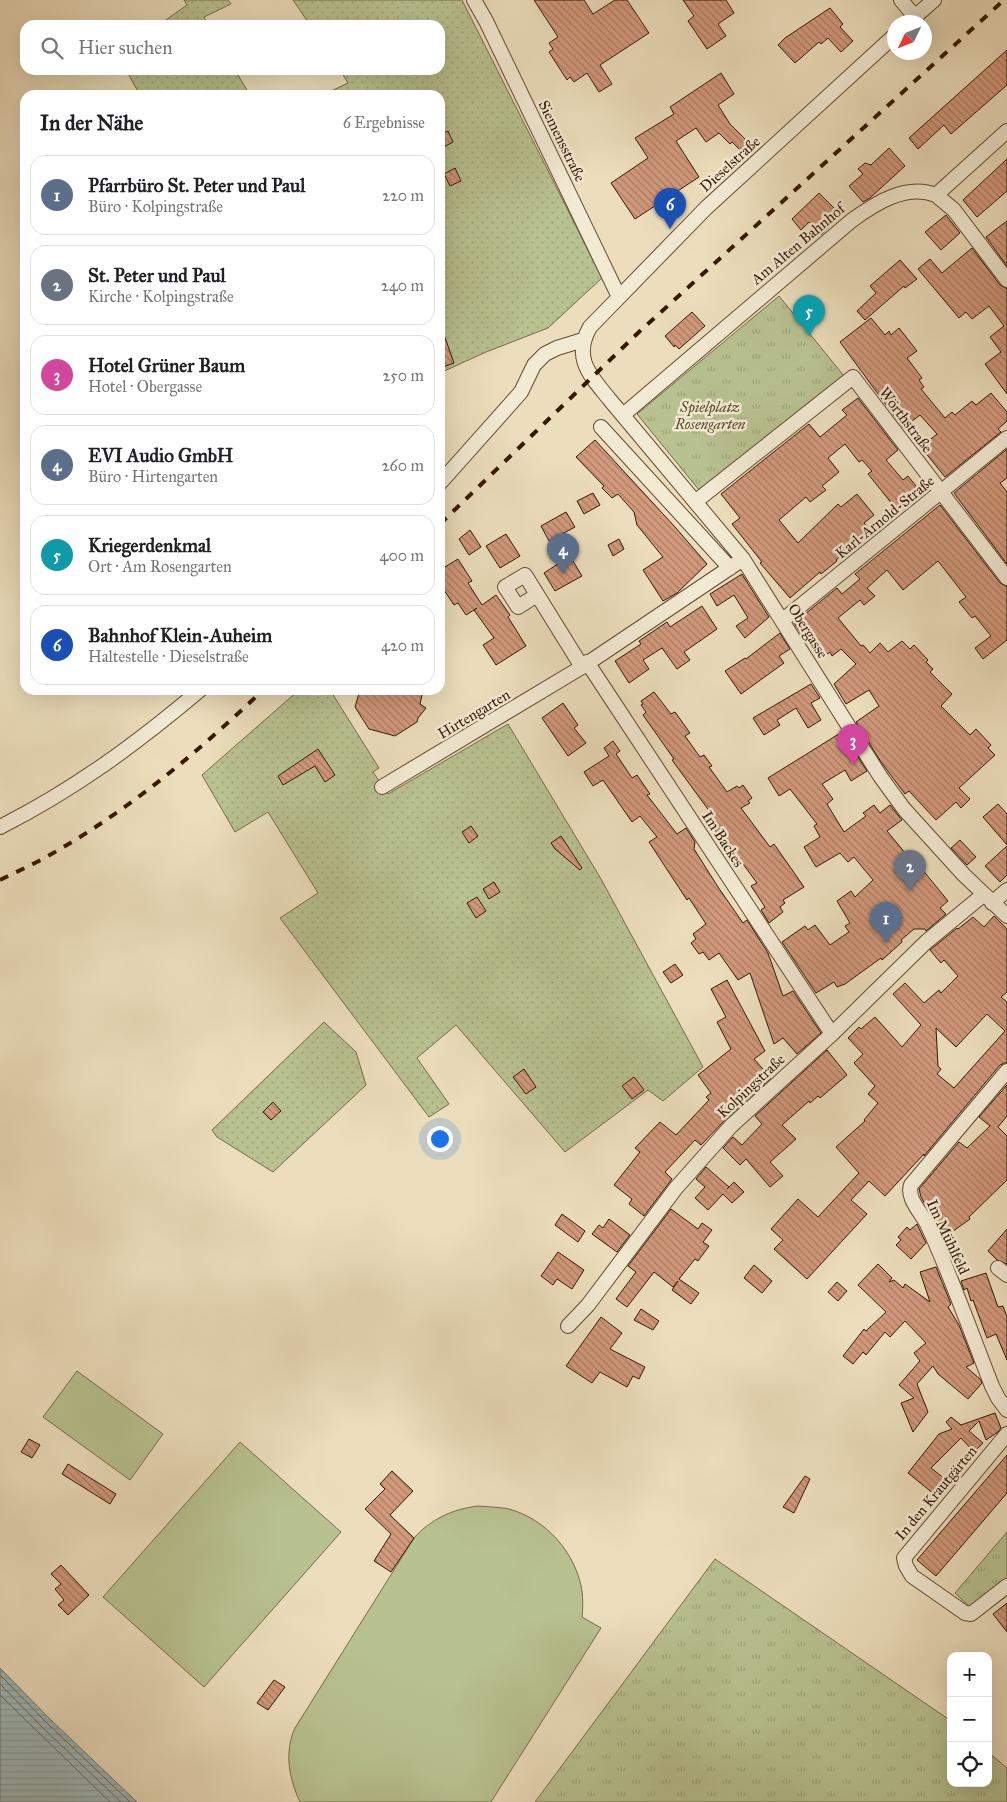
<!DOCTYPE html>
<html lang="de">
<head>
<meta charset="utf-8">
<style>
  :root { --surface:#fff; --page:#f2f2f2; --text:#202124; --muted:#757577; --line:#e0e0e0; --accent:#d93025 }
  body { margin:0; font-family:"IM FELL Great Primer",serif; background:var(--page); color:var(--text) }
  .controls { position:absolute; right:15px; bottom:15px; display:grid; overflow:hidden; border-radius:10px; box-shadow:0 5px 20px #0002 }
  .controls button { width:45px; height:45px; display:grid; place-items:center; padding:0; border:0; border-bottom:1px solid var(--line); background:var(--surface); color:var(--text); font:25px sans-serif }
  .compass { position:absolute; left:887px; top:15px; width:45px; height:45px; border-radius:50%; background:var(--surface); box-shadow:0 5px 20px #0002; rotate:227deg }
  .you { position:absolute; left:439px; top:1138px; width:18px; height:18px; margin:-12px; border:4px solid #fff; border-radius:50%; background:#1a73e8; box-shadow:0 0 0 8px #1a73e833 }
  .badge { display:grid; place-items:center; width:32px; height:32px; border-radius:50%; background:var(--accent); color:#fff; font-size:16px; font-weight:700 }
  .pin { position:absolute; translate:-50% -41px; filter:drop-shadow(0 1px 2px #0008) }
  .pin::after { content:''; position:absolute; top:26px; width:18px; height:15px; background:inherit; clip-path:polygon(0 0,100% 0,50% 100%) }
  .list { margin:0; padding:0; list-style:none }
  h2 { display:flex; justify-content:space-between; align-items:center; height:65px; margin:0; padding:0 20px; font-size:21px }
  h2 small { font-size:16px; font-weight:400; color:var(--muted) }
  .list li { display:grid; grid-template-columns:32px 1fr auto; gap:15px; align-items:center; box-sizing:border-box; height:80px; margin:0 10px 10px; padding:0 10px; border:1px solid var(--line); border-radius:15px }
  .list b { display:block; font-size:19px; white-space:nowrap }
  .list p { margin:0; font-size:16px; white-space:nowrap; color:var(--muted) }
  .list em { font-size:16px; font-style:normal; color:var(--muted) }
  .icon { flex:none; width:28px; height:28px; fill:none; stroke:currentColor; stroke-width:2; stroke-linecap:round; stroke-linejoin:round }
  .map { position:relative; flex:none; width:1007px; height:1802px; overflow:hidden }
  .search { position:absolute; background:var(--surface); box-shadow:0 5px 20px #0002; left:20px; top:20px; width:425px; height:55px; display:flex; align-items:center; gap:12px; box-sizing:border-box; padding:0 18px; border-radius:15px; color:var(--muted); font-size:19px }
  .panel { position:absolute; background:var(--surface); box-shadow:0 5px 20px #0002; left:20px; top:90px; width:425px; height:605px; border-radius:15px }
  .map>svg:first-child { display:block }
  .grass { fill:url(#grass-tufts); stroke:#766c4a }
  .garden { fill:url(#garden-dots); stroke:#766c4a }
  .pitch { fill:#b8c190; stroke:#766c4a }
  .water { fill:url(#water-rules); stroke:#737972 }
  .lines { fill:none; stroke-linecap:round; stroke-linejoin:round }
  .shore { stroke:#696860; stroke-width:1 }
  .building { fill:url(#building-back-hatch); stroke:#351804; fill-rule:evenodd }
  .minor-casing { stroke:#634a32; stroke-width:16 }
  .minor { stroke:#f3ead3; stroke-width:14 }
  .rail { stroke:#351804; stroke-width:4; stroke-dasharray:9 9; stroke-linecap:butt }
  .labels { text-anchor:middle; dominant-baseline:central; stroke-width:5; stroke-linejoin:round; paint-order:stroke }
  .street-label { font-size:15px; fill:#351804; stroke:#f3ead3 }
  .park-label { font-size:15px; font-style:italic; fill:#5c4b2e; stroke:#f3ead3 }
</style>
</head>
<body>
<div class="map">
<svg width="1007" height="1802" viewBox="0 0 1007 1802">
  <defs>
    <pattern id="grass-tufts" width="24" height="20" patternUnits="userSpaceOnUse" patternTransform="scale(1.25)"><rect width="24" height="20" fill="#b8c190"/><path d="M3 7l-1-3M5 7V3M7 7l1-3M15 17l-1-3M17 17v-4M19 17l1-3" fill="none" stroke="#9fa57b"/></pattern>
    <pattern id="garden-dots" width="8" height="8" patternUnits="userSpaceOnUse" patternTransform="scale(1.25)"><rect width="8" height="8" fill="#b8c190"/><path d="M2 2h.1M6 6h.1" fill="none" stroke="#9fa57b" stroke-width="1.8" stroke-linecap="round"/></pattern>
    <pattern id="water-rules" width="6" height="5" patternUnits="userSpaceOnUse" patternTransform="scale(1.25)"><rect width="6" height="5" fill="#9db9bb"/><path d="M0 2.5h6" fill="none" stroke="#889e9f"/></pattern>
    <pattern id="building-back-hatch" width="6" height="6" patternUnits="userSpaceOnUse" patternTransform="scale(1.25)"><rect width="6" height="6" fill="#d2997c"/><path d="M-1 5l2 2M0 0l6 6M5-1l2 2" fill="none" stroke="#ab7c63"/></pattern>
  </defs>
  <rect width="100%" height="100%" fill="#ecdebc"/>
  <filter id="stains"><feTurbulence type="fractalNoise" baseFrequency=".004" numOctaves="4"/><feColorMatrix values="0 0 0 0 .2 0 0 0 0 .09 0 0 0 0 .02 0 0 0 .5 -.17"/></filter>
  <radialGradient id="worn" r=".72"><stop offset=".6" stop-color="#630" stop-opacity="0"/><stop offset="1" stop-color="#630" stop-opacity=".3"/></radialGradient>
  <!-- grass -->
  <path class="grass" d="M779,296L844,376L699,490L637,414Z
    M1007,1532V1581L973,1610L955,1593Z
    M715,1559L951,1721V1783H988V1752L1007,1768V1802H535Z"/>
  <!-- garden -->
  <path class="garden" d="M184,0H228L231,4L204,17L208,25H159L187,5Z
    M293,0H462L602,278L548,328L486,352L440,373V95H323L348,83L340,70H440V25H310Z
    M126,70H235L250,95H140Z
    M299,690H330L379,768L373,772L388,794L508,724L601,879L703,1067L663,1101L648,1090L565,1152L456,1025L417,1058L449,1104L429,1117L280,918L318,893L268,812L235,832L202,775Z
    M324,1022L356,1052L366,1085L273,1172L217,1137L212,1130Z"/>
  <!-- pitch -->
  <path class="pitch" d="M77,1371L163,1434L130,1480L43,1417Z
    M240,1442L341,1532L204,1687L103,1597Z
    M478,1506C489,1507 499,1507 509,1509C546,1519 576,1553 582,1591C583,1599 583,1609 582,1617L601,1628L491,1802H300C289,1779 284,1752 295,1728L414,1538C431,1519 453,1509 478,1506Z"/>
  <!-- water -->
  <path class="water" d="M0,1668L50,1719L137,1802H0Z"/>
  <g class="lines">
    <!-- shore -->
    <path class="shore" d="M0,1675L47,1723L130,1802
      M0,1684L42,1727L121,1802
      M0,1695L110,1802"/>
  </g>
  <!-- building -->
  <path class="building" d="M534,0H584L593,14L615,0H627L649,33L600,65L612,84L599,92L587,73L574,82L570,77L567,80L549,52L553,49L549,43L558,37Z
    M683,0H726L734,13L718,24L726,36L707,49L688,21L694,16Z
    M830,8L843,24L840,27L853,41L841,52L828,38L821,44L819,42L795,63L778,45L785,38Z
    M1007,50V85L951,134L944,125L918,149L909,138Z
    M721,73L734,94L718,105L730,124L748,142L740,150L732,142L730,144L719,133L706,142L696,128L676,141L699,177L635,219L611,183L648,158L635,138L674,114L670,107Z
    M448,131L453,142L440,149V135Z
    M889,148L905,166L870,198L863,202L849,186L863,174L858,169L865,163L871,165Z
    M1007,159V191L977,217L963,200Z
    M455,168L461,181L450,186L444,174Z
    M819,193L841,215L821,235L809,222L801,230L792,219Z
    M946,215L960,233L941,250L925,232Z
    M1007,221V266L986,237Z
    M972,248L1000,285L1007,289V394L985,364L1001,352L990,337L1004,326L989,306L972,319L966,312L959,318L918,269L930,259L942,273Z
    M900,260L917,279L905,288L904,286L865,320L857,311L876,293L870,286Z
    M692,312L705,326L679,349L675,345L674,347L665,336Z
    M871,318L885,335L889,331L891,335L899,328L917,351L907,358L922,378L919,380L924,387L921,389L945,418L952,412L955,415L972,401L976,405L991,393L1007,412V421L998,429L1001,432L945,477L921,447L937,434L920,415L903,428L840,342Z
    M440,329H442L454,363L443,367L440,358Z
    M858,398L898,450L886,460L903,480L908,476L920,491L897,510L868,474L872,471L862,460L859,462L845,444L828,458L839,472L822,486L826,490L810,502L806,497L779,520L798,543L838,504L841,507L857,494L874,515L864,523L871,531L836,560L837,561L821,574L820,572L790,598L760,563L762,562L732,524L740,518L721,494L809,424L820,437L847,415L842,410Z
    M595,440L675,527L707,564L677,593L663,601L643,570L663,557L637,525L634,512L618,494L612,498L602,488L604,486L576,457Z
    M1007,449V478L1000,483L1007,492V564L954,493Z
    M593,493L600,505L584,514L577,501Z
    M940,505L1000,583L1007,587V640L983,659L975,648L991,636L975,616L972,618L959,602L966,597L938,561L903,590L887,570L867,588L875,596L864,605L860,600L838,618L861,646L863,645L870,653L880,643L888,652L902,641L910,649L914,645L928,660L926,662L933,669L930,672L952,694L941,706L970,735L976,729L991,745L988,748L995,755L959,788L970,799L961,808L956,802L936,820L909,791L905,794L881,762L856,722L879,706L869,690L846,704L834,684L856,664L841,649L832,656L830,652L823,657L813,642L810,644L807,639L805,640L794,623L837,588L842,594L860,579L855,574Z
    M566,512L575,527L562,534L573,548L562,556L551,540L549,541L541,526Z
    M470,530L481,547L469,555L459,539Z
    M506,534L520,556L500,568L486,546Z
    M619,539L624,549L613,556L608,545Z
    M570,556L582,576L555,591L544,573Z
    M458,559L472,581L468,583L482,605L496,595L510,615L508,617L526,646L496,665L483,645L494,638L474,610L477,608L466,615L458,603L454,605L440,584V570Z
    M742,574L769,617L745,638L736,626L748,618L734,595L717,606L710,594Z
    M702,606L717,629L684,652L690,660L677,669L662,648L643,660L649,669L629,683L615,661L641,644L639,641L667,622L670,627Z
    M780,633L790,649L779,656L784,663L741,694L725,671L745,658L746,659Z
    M811,684L820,698L811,703L821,720L808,728L796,708L777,720L780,725L764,735L753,718Z
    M360,690H423L420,704L426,708L418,718L417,722L395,736L369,729L355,707Z
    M654,692L671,714L675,712L690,733L685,736L700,757L704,755L712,766L709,767L727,792L737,786L739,788L743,785L752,798L748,801L750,803L741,808L770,847L774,844L804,887L783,900L785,903L780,907L783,912L769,923L761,910L765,907L751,886L757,883L732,849L730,850L717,833L705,815L710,812L672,760L674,759L643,715L646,712L641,705L643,704L641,701Z
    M563,703L578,725L574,728L586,743L568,756L542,718Z
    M842,732L867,771L851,781L845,770L822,784L833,799L827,804L844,832L866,816L863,813L874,805L880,813L890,805L902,820L887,831L906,854L908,852L948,901L940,908L946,914L926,931L925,929H914L901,940L902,942L882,960L881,958L845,984L837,987L834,982L816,993L782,942L805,926L808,930L815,925L830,945L849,932L845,926L850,923L837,901L851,891L855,897L873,880L854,857L848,862L840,853L816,867L804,847L820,837L814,826L817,824L790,789L779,796L768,778Z
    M613,741L620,751L616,754L632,778L637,775L650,794L647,795L677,834L686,828L695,842L694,849L718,887L743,923L747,920L768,953L783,996L793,991L821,1033L797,1054L783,1038L774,1044L750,973L738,980L719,953L709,960L703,952L699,954L691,943L696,939L693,934L706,924L689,898L687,900L649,842L657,837L640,816L632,822L603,780L593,786L584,772L609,756L604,748Z
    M318,749L335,775L325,782L315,766L283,785L278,776Z
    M998,804L1007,814V845L983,817Z
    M471,826L478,836L469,843L462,832Z
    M561,836L582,868L580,870L555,849L551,843Z
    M960,840L976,857L967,865L951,848Z
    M1007,846V875L1000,882L985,866Z
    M494,882L500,892L489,899L483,889Z
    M477,897L486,911L476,918L467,903Z
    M994,916L1007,929V992L1001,997L1007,1002V1062L1000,1065L924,1156V1154L885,1196L869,1181L851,1200L867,1214L807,1279L774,1249L783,1240L771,1229L798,1199L818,1217L859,1173L836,1147L865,1121L864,1120L878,1103L868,1094L875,1086L854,1063L863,1054L848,1038L859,1027L861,1029L875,1017L902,1047L921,1025L893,994L905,983L924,1003L939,990L941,993L958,976L944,960L941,963L930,950L957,928L958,929L973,917L984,927ZM987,1014L1005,1031L954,1088L937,1074L941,1069L938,1066L936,1028L956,1047Z
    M675,964L683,975L671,983L663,972Z
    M727,980L765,1051L754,1059L771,1078L725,1120L701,1145L695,1140L665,1172L672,1179L644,1216L629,1204L632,1199L614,1185L640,1152L635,1148L660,1122L676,1135L709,1100L706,1097L711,1093L698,1075L731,1049L717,1022L726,1017L711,989Z
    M827,1050L847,1075L820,1098L818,1096L810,1103L809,1101L782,1125L796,1139L770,1162L783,1176L770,1187L746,1159L740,1165L723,1148L733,1137L742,1145L762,1124L755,1116Z
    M524,1069L536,1087L526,1094L513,1077Z
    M634,1077L644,1090L632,1099L622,1086Z
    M1007,1085V1116L998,1127L1007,1136V1180L969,1217L970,1219L945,1237L939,1230L921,1197L919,1189L959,1142L967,1148L990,1126L979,1117Z
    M273,1102L281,1111L271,1120L263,1112Z
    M706,1167L729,1187L727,1189L734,1182L744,1192L732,1203L723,1194L708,1210L695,1198L705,1187L696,1179Z
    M671,1209L698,1229L702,1223L712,1230L703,1242L709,1246L698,1261L695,1259L679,1279L699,1293L691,1304L672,1290L678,1281L673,1287L654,1272L627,1307L616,1299L636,1272L628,1266Z
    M562,1214L585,1231L578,1242L555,1225Z
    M609,1219L630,1235L617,1252L592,1234L599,1225L603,1228Z
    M917,1224L926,1243L911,1259L896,1245L901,1240L898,1237L907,1227L910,1230Z
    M1007,1229V1264L997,1260L988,1251Z
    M558,1252L584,1270L572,1289L557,1279L553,1285L541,1276Z
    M878,1264L892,1278L889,1282L894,1280L903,1288L905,1284L930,1302L920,1272L936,1267L951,1304L948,1307L959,1325L974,1363L966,1367L980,1379L982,1383L968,1399L938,1374L933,1366L917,1384L928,1412L913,1432L901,1403L914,1398L899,1385L920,1361L914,1353L926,1343L905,1321L890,1337L885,1332L866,1355L863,1352L853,1364L843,1356L864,1329L866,1331L886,1312L858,1285Z
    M754,1265L772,1281L762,1293L744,1278Z
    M986,1273L998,1307L1003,1306L1007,1317V1360L996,1334L987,1338L973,1300L971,1301L967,1288L964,1290L961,1281Z
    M837,1282L847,1291L838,1301L828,1292Z
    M641,1309L659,1321L653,1330L634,1320Z
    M601,1317L622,1333L610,1349L645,1367L639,1379L633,1376L627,1387L600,1372L592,1383L566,1366Z
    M995,1413L1001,1428L998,1432L986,1440L979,1421L969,1431L983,1443L974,1452L961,1438L931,1468L945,1479L934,1494L908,1473L939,1434L952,1429L946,1422L951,1417L961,1425Z
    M29,1439L40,1445L32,1458L21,1452Z
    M1007,1455V1493L936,1576L917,1560Z
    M68,1464L116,1494L110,1504L62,1474Z
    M392,1471L413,1491L390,1515L414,1538L391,1572L374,1561L391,1534L365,1509L385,1489L380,1484Z
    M805,1476L810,1479L794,1513L783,1507Z
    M61,1565L89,1595L68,1615L58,1605L64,1600L55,1589L61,1584L51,1574Z
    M1007,1603V1632L993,1614Z
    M274,1680L285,1687L268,1710L257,1703Z"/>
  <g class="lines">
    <!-- minor casing -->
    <g class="minor-casing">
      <path id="minor" d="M474,0L486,21L619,297
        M901,0L915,17
        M909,22L934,0
        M894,36L706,208L590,327C572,359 591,376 610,400L743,559L880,776L904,809L964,875L1007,916
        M936,195L954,210L1007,280
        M623,415L851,221C874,204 906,183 936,195L1007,131
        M601,427L730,568
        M440,483L521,392L534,365L545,354L557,348L583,340
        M695,502L853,377L1007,578
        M537,595L518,607L505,587L525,575L582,667
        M783,620L1007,438
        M587,662L832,1034
        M382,787L582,667L743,559
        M0,827C75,789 136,744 200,690
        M992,903L1007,890
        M1007,1071L911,1185C906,1199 923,1214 928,1226C952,1278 971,1333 992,1386L998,1398L1007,1410
        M998,1268L1007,1275
        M568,1326L588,1305L676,1188L731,1126L832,1034L926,942L983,895
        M1007,1434L904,1558L906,1566L912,1576L965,1613L971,1614L1007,1586"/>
    </g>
    <!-- minor -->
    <use href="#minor" class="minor"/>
    <!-- rail -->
    <path class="rail" d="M440,524L639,332L1004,0
      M0,880C16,872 32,865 48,856C128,811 197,753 263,690"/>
  </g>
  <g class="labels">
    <!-- street labels -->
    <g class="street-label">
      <text transform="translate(562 141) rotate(64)">Siemensstraße</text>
      <text transform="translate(730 164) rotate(-42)">Dieselstraße</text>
      <text transform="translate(798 244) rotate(-40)">Am Alten Bahnhof</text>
      <text transform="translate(906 420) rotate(53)">Wörthstraße</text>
      <text transform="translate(885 517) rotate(-39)">Karl-Arnold-Straße</text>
      <text transform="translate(808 631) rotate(58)">Obergasse</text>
      <text transform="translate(474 714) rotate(-31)">Hirtengarten</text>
      <text transform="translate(723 839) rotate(57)">Im Backes</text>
      <text transform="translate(751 1086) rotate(-43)">Kolpingstraße</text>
      <text transform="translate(948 1237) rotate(65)">Im Mühlfeld</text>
      <text transform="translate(936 1493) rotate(-50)">In den Krautgärten</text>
    </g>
    <!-- park labels -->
    <g class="park-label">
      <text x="710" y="407">Spielplatz<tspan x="710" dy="17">Rosengarten</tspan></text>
    </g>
  </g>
  <rect width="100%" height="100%" filter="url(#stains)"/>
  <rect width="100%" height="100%" fill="url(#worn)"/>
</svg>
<div class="controls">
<button>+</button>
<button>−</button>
<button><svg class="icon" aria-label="locate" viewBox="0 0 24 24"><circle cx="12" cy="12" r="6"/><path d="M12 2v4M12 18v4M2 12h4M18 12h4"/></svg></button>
</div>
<svg class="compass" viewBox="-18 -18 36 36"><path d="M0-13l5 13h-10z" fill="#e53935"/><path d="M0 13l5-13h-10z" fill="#757577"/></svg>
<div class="you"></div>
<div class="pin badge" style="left:886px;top:943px;background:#5c6f8a">1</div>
<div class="pin badge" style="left:910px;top:891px;background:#6b7280">2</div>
<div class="pin badge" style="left:853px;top:765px;background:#d1479c">3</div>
<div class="pin badge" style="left:563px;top:574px;background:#5c6f8a">4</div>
<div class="pin badge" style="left:809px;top:336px;background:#0f9aa8">5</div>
<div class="pin badge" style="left:670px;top:229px;background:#1a4fb4">6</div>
<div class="search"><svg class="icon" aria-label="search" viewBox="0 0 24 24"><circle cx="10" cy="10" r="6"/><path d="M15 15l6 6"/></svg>Hier suchen</div>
<section class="panel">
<h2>In der Nähe<small>6 Ergebnisse</small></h2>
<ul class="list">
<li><span class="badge" style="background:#5c6f8a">1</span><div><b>Pfarrbüro St. Peter und Paul</b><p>Büro · Kolpingstraße</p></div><em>220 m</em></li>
<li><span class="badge" style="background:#6b7280">2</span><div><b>St. Peter und Paul</b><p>Kirche · Kolpingstraße</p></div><em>240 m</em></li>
<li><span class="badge" style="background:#d1479c">3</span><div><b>Hotel Grüner Baum</b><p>Hotel · Obergasse</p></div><em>250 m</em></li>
<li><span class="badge" style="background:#5c6f8a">4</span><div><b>EVI Audio GmbH</b><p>Büro · Hirtengarten</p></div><em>260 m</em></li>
<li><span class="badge" style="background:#0f9aa8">5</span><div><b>Kriegerdenkmal</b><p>Ort · Am Rosengarten</p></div><em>400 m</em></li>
<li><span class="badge" style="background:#1a4fb4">6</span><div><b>Bahnhof Klein-Auheim</b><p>Haltestelle · Dieselstraße</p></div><em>420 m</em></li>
</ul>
</section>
</div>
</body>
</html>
